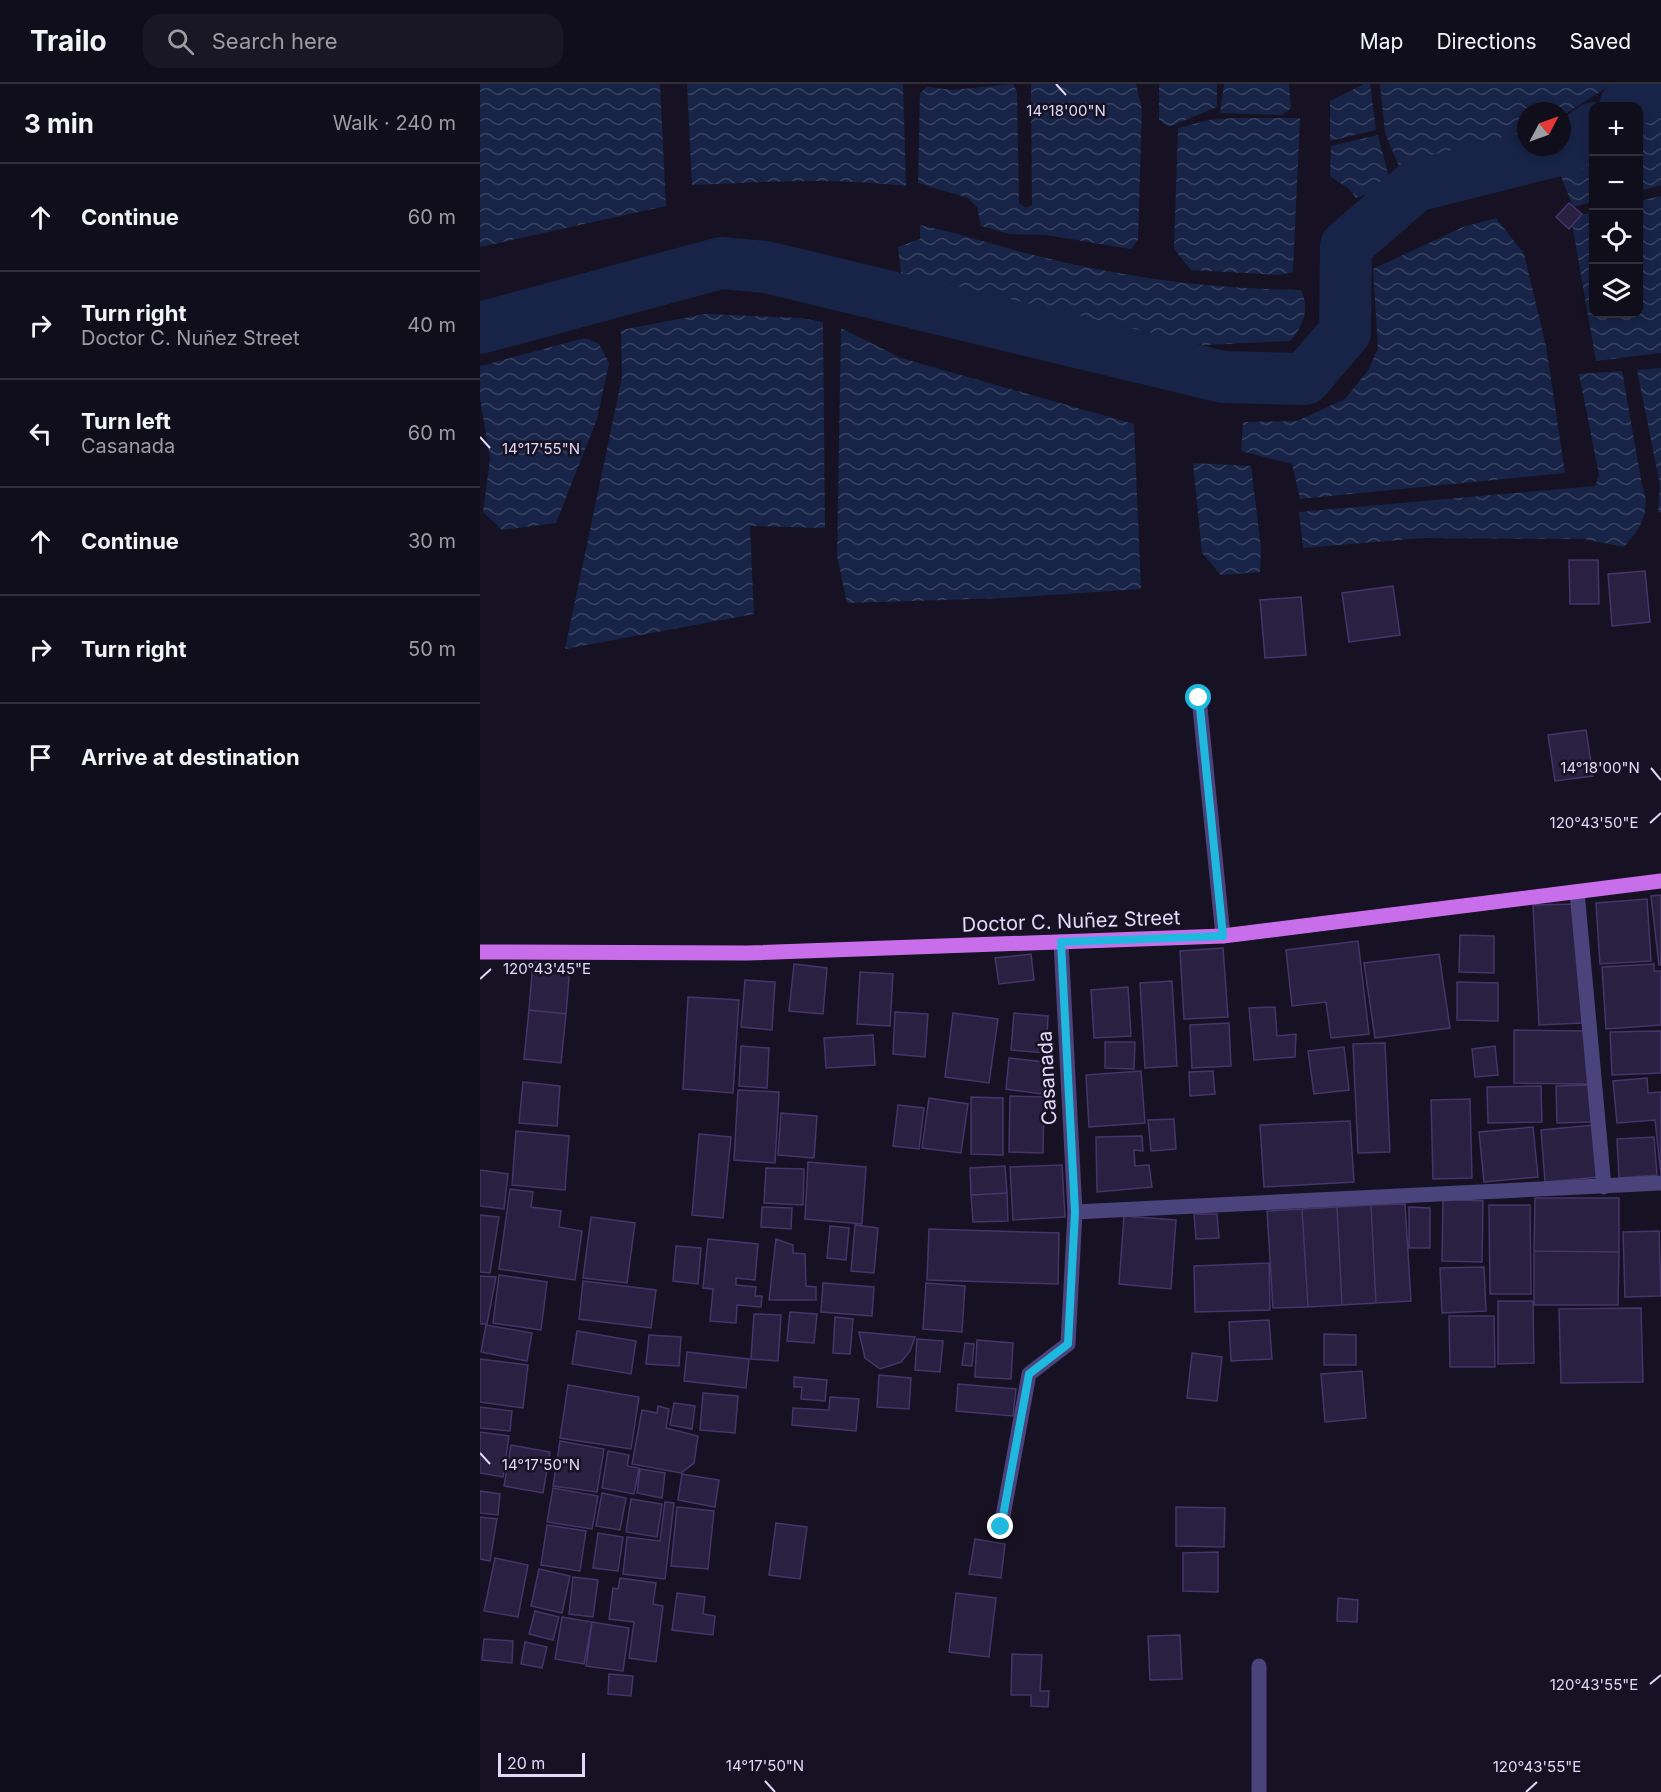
<!DOCTYPE html>
<html lang="en">
<head>
<meta charset="utf-8">
<style>
  :root { --surface:#100e1a; --page:#191723; --text:#f1f3f6; --muted:#9c9ca2; --line:#302e39 }
  body { margin:0; font-family:Inter,sans-serif; background:var(--page); color:var(--text) }
  .controls { position:absolute; right:18px; top:18px; display:grid; overflow:hidden; border-radius:12px; box-shadow:0 3px 9px #0003 }
  .controls button { width:54px; height:54px; display:grid; place-items:center; padding:0; border:0; border-bottom:2px solid var(--line); background:var(--surface); color:var(--text); font:30px sans-serif }
  .compass { position:absolute; left:1037px; top:18px; width:54px; height:54px; border-radius:50%; background:var(--surface); box-shadow:0 3px 9px #0003; rotate:49deg }
  .scale { position:absolute; left:18px; bottom:15px; width:87px; box-sizing:border-box; padding-left:6px; border:3px solid #e0d9fa; border-top:0; font-size:16px; line-height:21px; white-space:nowrap; color:#e0d9fa; -webkit-text-stroke:4px #161223; paint-order:stroke }
  .stop { position:absolute; width:18px; height:18px; margin:-14px; border:4px solid #1fb9df; border-radius:50%; background:#fff }
  .stop.end { background:#1fb9df; border-color:#fff; box-shadow:0 2px 6px #0008 }
  .list { margin:0; padding:0; list-style:none }
  h2 { display:flex; justify-content:space-between; align-items:center; height:78px; margin:0; padding:0 24px; font-size:26px }
  h2 small { font-size:20px; font-weight:400; color:var(--muted) }
  .list li { display:grid; grid-template-columns:39px 1fr auto; gap:18px; align-items:center; box-sizing:border-box; height:108px; padding:0 24px; border-top:2px solid var(--line) }
  .list b { display:block; font-size:22px; white-space:nowrap }
  .list p { margin:0; font-size:20px; white-space:nowrap; color:var(--muted) }
  .list em { font-size:20px; font-style:normal; color:var(--muted) }
  .icon { flex:none; width:33px; height:33px; fill:none; stroke:currentColor; stroke-width:2; stroke-linecap:round; stroke-linejoin:round }
  .map { position:relative; flex:none; width:1181px; height:1708px; overflow:hidden }
  header { display:flex; align-items:center; gap:36px; box-sizing:border-box; height:84px; padding:0 30px; background:var(--surface); border-bottom:2px solid var(--line) }
  header strong { font-size:28px }
  nav { display:flex; gap:33px; margin-inline-start:auto; font-size:21px }
  .search { width:420px; height:54px; background:var(--page); display:flex; align-items:center; gap:15px; box-sizing:border-box; padding:0 21px; border-radius:18px; color:var(--muted); font-size:22px }
  main { display:flex }
  aside { flex:1; background:var(--surface) }
  .map>svg:first-child { display:block }
  .water { fill:url(#water-waves) }
  .lines { fill:none; stroke-linecap:round; stroke-linejoin:round }
  .river { stroke:#172447; stroke-width:52 }
  .building { fill:#2a2041; stroke:#45356a; stroke-width:1.5 }
  .minor { stroke:#4b437b; stroke-width:15 }
  .major { stroke:#c96eeb; stroke-width:15 }
  .route { stroke:#1fb9df; stroke-width:8 }
  .ticks { fill:none; stroke:#e0d9fa; stroke-width:2 }
  .labels { text-anchor:middle; dominant-baseline:central; stroke-width:5; stroke-linejoin:round; paint-order:stroke }
  .street-label { font-size:20px; fill:#e0d9fa; stroke:#161223 }
  .ticks-label { font-size:15px; text-anchor:middle; fill:#e0d9fa; stroke:#161223; stroke-width:5; stroke-linejoin:round; paint-order:stroke }
</style>
</head>
<body>
<header>
<strong>Trailo</strong>
<div class="search"><svg class="icon" aria-label="search" viewBox="0 0 24 24"><circle cx="10" cy="10" r="6"/><path d="M15 15l6 6"/></svg>Search here</div>
<nav><a>Map</a><a>Directions</a><a>Saved</a></nav>
</header>
<main>
<aside>
<h2>3 min<small>Walk · 240 m</small></h2>
<ul class="list">
<li><svg class="icon" aria-label="ahead" viewBox="0 0 24 24"><path d="M12 20V5M6 11l6-6 6 6"/></svg><div><b>Continue</b></div><em>60 m</em></li>
<li><svg class="icon" aria-label="right" viewBox="0 0 24 24"><path d="M7 20v-9h11M14 6l5 5-5 5"/></svg><div><b>Turn right</b><p>Doctor C. Nuñez Street</p></div><em>40 m</em></li>
<li><svg class="icon" aria-label="left" viewBox="0 0 24 24"><path d="M17 20v-9H6M10 6l-5 5 5 5"/></svg><div><b>Turn left</b><p>Casanada</p></div><em>60 m</em></li>
<li><svg class="icon" aria-label="ahead" viewBox="0 0 24 24"><path d="M12 20V5M6 11l6-6 6 6"/></svg><div><b>Continue</b></div><em>30 m</em></li>
<li><svg class="icon" aria-label="right" viewBox="0 0 24 24"><path d="M7 20v-9h11M14 6l5 5-5 5"/></svg><div><b>Turn right</b></div><em>50 m</em></li>
<li><svg class="icon" aria-label="arrive" viewBox="0 0 24 24"><path d="M6 21V4h12l-3 4 3 4H6"/></svg><div><b>Arrive at destination</b></div></li>
</ul>
</aside>
<div class="map">
<svg width="1181" height="1708" viewBox="0 0 1181 1708">
  <defs>
    <pattern id="water-waves" width="16" height="10" patternUnits="userSpaceOnUse" patternTransform="scale(1.5)"><rect width="16" height="10" fill="#172447"/><path d="M0 5q4-4 8 0t8 0" fill="none" stroke="#384362"/></pattern>
  </defs>
  <rect width="100%" height="100%" fill="#161223"/>
  <!-- water -->
  <path class="water" d="M0,0H180L186,122L0,163Z
    M207,0H423L426,102C356,93 284,98 212,101Z
    M533,0L537,8L539,119L546,124L552,121L551,0H656L662,26L658,156L651,165L566,151L530,150L501,142L497,123L488,114L438,99L440,9L447,3L473,6Z
    M679,0H737V23L689,43L679,36Z
    M744,0H809L811,24L802,31L740,29Z
    M884,0H890L896,46L850,57V17Z
    M900,0H1132L1082,32V27H1046V48L922,90L905,49Z
    M1181,28V101L1159,107V43Z
    M753,34H820L813,188L799,191L711,186L694,165L698,44L729,36Z
    M898,51L911,101L876,114C867,99 859,101 850,91L851,62Z
    M1113,72V118L1093,123L1079,87Z
    M1181,112V269L1116,277L1091,134L1113,128L1114,230H1158L1159,117Z
    M1016,134L1044,170L1066,262L1085,389L820,415L812,380L761,367L763,338L817,337L865,315L889,285L898,264L893,185L983,143Z
    M440,141C475,148 508,159 542,168C633,192 727,205 821,206C830,225 823,243 810,257L725,261L622,248L488,212L436,207L422,197L418,163L440,155Z
    M225,230L321,234L343,238L345,444L270,442L274,530L85,565L142,293L141,246Z
    M361,244L421,274L654,340L661,505L526,514L367,519L357,472Z
    M105,254L119,260L129,279L117,335L76,439L22,446L3,428L10,375L0,314V282Z
    M1181,284V428L1178,429L1180,401L1157,286Z
    M1142,287L1162,401C1172,427 1160,445 1144,463L1104,455L942,454L823,464L819,428L1115,402L1119,391L1099,290Z
    M713,379L771,382L781,464L780,488L741,491L722,469Z"/>
  <g class="lines">
    <!-- river -->
    <path class="river" d="M1145,22L1177,0
      M0,244L241,179L286,183L743,293L825,295L865,248L866,162L935,102L1086,64L1114,44"/>
  </g>
  <!-- building -->
  <path class="building" d="M1089,119L1102,130L1089,145L1076,133Z
    M1089,476H1118L1119,520H1090Z
    M1165,487L1170,538L1132,542L1128,490Z
    M913,502L920,551L869,558L862,509Z
    M821,513L826,571L785,574L780,516Z
    M1106,646L1113,692L1075,697L1068,651Z
    M1181,811V881H1179L1171,812Z
    M1167,815L1171,877L1120,880L1116,819Z
    M1096,820L1102,939L1059,941L1053,821Z
    M980,851L1014,852V889L979,888Z
    M878,857L889,950L851,954L846,918L812,922L806,866Z
    M743,864L748,933L704,935L700,867Z
    M551,870L554,896L519,900L515,874Z
    M959,870L970,944L895,954L884,879Z
    M53,878L90,882L86,930L49,926Z
    M314,880L347,884L343,930L309,927Z
    M1174,880V887H1181V941L1126,945L1122,883Z
    M380,888L413,890L410,942L377,940Z
    M265,896L295,898L292,946L261,943Z
    M692,897L697,982L665,984L660,899Z
    M977,898L1018,899V937L977,936Z
    M648,903L651,952L614,954L611,906Z
    M208,913L259,916L253,1009L203,1005Z
    M795,923L797,952L816,950L815,973L774,976L769,924Z
    M49,926L86,930L81,979L44,975Z
    M415,928L448,930L445,973L413,970Z
    M473,929L518,935L509,999L465,993Z
    M534,929L568,932L566,969L531,966Z
    M749,939L751,982L712,984L710,941Z
    M1034,946L1109,947L1108,1000L1034,999Z
    M1181,947V989L1132,991L1130,948Z
    M393,951L395,981L346,984L344,954Z
    M625,958H655L654,985L625,984Z
    M905,959L910,1068L878,1069L873,960Z
    M261,962L289,964L287,1004L259,1002Z
    M1015,962L1018,991L995,993L992,965Z
    M864,963L869,1006L834,1010L828,967Z
    M529,974L565,978L562,1010L526,1005Z
    M661,987L665,1039L609,1043L606,991Z
    M733,987L735,1010L710,1012L709,988Z
    M1167,994L1168,1009L1181,1008V1091L1175,1036L1137,1039L1133,997Z
    M43,998L80,1002L77,1042L39,1039Z
    M1110,1001L1111,1038L1077,1039L1076,1002Z
    M1061,1002L1062,1038L1008,1039L1007,1003Z
    M258,1006L299,1008L295,1079L254,1076Z
    M530,1012L564,1013L563,1069L529,1068Z
    M491,1013L523,1014V1071L491,1070Z
    M449,1014L488,1020L481,1069L442,1064Z
    M990,1015L992,1094L953,1095L951,1016Z
    M418,1021L444,1024L439,1065L413,1062Z
    M301,1029L337,1032L334,1074L298,1071Z
    M694,1035L696,1065L671,1067L668,1036Z
    M870,1037L874,1098L784,1103L780,1041Z
    M1114,1041L1119,1093L1065,1098L1061,1046Z
    M1053,1043L1058,1093L1004,1098L999,1048Z
    M36,1047L89,1052L85,1106L32,1101Z
    M219,1050L251,1053L243,1134L212,1131Z
    M662,1052L663,1067L654,1066L655,1082L669,1081L672,1103L617,1108L616,1053Z
    M1174,1053L1177,1091L1139,1094L1137,1055Z
    M328,1078L386,1083L382,1140L325,1135Z
    M582,1081L585,1133L533,1136L530,1083Z
    M525,1082L527,1109L491,1111L490,1084Z
    M286,1084L324,1085L323,1121L284,1119Z
    M0,1086L28,1090L24,1125L0,1122Z
    M30,1105L53,1108L51,1123L81,1127L79,1143L102,1147L95,1196L19,1185Z
    M527,1109L528,1137L493,1138L491,1111Z
    M1055,1114H1139V1168L1054,1167Z
    M963,1115L1003,1117L1002,1178L962,1177Z
    M925,1120L931,1217L896,1219L891,1121Z
    M891,1121L896,1219L862,1221L857,1123Z
    M1009,1121H1050L1051,1210H1010Z
    M282,1123L312,1124L311,1145L281,1143Z
    M857,1123L862,1221L828,1223L822,1125Z
    M929,1123L950,1124V1164H929Z
    M822,1125L828,1223L793,1224L787,1127Z
    M714,1130H737L739,1154L716,1155Z
    M0,1131L19,1133L10,1189L0,1188Z
    M644,1132L696,1136L691,1205L639,1200Z
    M111,1133L155,1139L147,1199L103,1194Z
    M375,1141L398,1144L394,1189L371,1187Z
    M350,1142L369,1144L366,1176L347,1174Z
    M449,1145L579,1149L578,1200L447,1196Z
    M1179,1147L1181,1212L1145,1213L1143,1148Z
    M228,1155L278,1160L275,1196L256,1194V1201L276,1203L275,1212H282L281,1223L257,1221L256,1239L230,1237L233,1205L223,1204Z
    M296,1155L313,1161V1169L325,1170L326,1202L336,1203V1216H289Z
    M196,1162L221,1164L218,1200L193,1197Z
    M1054,1167L1139,1168L1138,1221H1054Z
    M789,1179L790,1226L715,1228L714,1182Z
    M1004,1183L1006,1227L962,1229L960,1184Z
    M19,1191L67,1198L61,1246L13,1239Z
    M0,1192L16,1193L7,1240H0Z
    M103,1197L176,1206L171,1244L99,1235Z
    M343,1199L394,1203L392,1232L341,1228Z
    M446,1199L485,1202L482,1248L443,1245Z
    M1018,1217H1053L1054,1279L1018,1280Z
    M1161,1224L1163,1298L1081,1299L1079,1225Z
    M310,1228L337,1230L334,1259L307,1257Z
    M274,1230L301,1231L298,1277L271,1275Z
    M969,1232H1014L1015,1283H970Z
    M355,1233L373,1235L370,1270L353,1269Z
    M789,1236L792,1275L751,1277L749,1238Z
    M6,1241L52,1249L47,1277L1,1268Z
    M97,1247L156,1257L151,1290L92,1280Z
    M379,1248L435,1253L430,1267L421,1278L400,1285L385,1274Z
    M844,1250L876,1251V1281H844Z
    M169,1251L201,1253L199,1282L166,1280Z
    M437,1255L463,1257L460,1288L435,1286Z
    M497,1256L533,1259L531,1295L495,1293Z
    M485,1259L494,1260L492,1282L482,1281Z
    M207,1268L269,1275L266,1304L204,1297Z
    M712,1269L742,1273L737,1317L707,1314Z
    M0,1275L48,1281L43,1324L0,1318Z
    M882,1287L886,1334L845,1338L841,1290Z
    M399,1291L431,1294L429,1325L397,1323Z
    M314,1293L347,1296L345,1317L321,1315L322,1303H314Z
    M478,1300L536,1305L533,1332L476,1327Z
    M88,1301L159,1313L151,1365L80,1354Z
    M223,1309L258,1312L255,1349L220,1346Z
    M350,1313L379,1315L376,1347L312,1341L313,1324L349,1326Z
    M194,1319L215,1322L212,1345L190,1341Z
    M178,1322L189,1325L186,1344L218,1352L214,1379L201,1389L152,1380L162,1326L177,1329Z
    M0,1323L32,1327L30,1347L0,1344Z
    M0,1348L29,1352L23,1393L0,1389Z
    M80,1357L124,1365L117,1408L73,1402Z
    M31,1361L70,1368L63,1409L24,1402Z
    M128,1367L149,1371L147,1382L159,1384L154,1410L122,1404Z
    M160,1385L185,1389L182,1414L157,1409Z
    M202,1390L239,1396L235,1423L198,1416Z
    M73,1404L118,1412L112,1445L67,1438Z
    M0,1407L20,1410L18,1431L0,1429Z
    M122,1409L146,1414L140,1446L116,1442Z
    M151,1415L182,1420L177,1453L146,1448Z
    M185,1418L194,1419L185,1495L143,1490L147,1453L180,1457Z
    M197,1423L234,1427L228,1485L191,1482Z
    M696,1423L745,1424L744,1463L696,1462Z
    M0,1433L17,1435L10,1477L0,1475Z
    M296,1439L327,1443L320,1495L289,1491Z
    M67,1441L106,1447L100,1487L61,1481Z
    M118,1449L143,1453L138,1487L113,1484Z
    M495,1455L525,1460L521,1494L489,1490Z
    M738,1468V1508L703,1507V1469Z
    M15,1474L48,1481L38,1533L4,1527Z
    M59,1485L90,1492L82,1529L51,1522Z
    M93,1493L118,1496L113,1533L89,1530Z
    M140,1494L176,1499L173,1520L183,1522L176,1578L149,1574L154,1538L129,1535L133,1504L138,1505Z
    M197,1509L225,1513L223,1530L235,1532L233,1551L192,1546Z
    M476,1509L516,1514L509,1573L469,1568Z
    M858,1514L878,1516L877,1538L857,1537Z
    M55,1527L79,1533L73,1556L49,1550Z
    M82,1533L112,1538L104,1580L75,1575Z
    M112,1538L149,1544L143,1587L106,1582Z
    M700,1551L702,1595L670,1596L668,1552Z
    M4,1555L33,1557L32,1579L2,1576Z
    M45,1558L67,1563L62,1584L41,1580Z
    M532,1570L562,1571L560,1607H569L568,1623L551,1622V1611H531Z
    M129,1590L153,1592L151,1612L128,1610Z"/>
  <g class="lines">
    <!-- minor -->
    <path class="minor" d="M719,614L743,852
      M1097,808L1124,1103
      M595,1128L1181,1099
      M521,1443L549,1290L588,1260L595,1128L581,858
      M779,1582V1708"/>
    <!-- major -->
    <path class="major" d="M0,868L267,869L743,852L1181,797"/>
  </g>
  <g class="lines">
    <!-- route -->
    <path class="route" d="M521,1443L549,1290L588,1260L595,1128L581,858L743,852L719,614"/>
  </g>
  <!-- ticks -->
  <path class="ticks" d="M576,0L586,11M0,353L10,364M1171,684L1181,696M1170,739L1181,729M0,895L11,885M0,1369L10,1380M1170,1600L1181,1591M285,1697L295,1708M1046,1708L1057,1698"/>
  <g class="labels">
    <!-- street labels -->
    <g class="street-label">
      <text transform="translate(591 837) rotate(-2)">Doctor C. Nuñez Street</text>
      <text transform="translate(567 994) rotate(-93)">Casanada</text>
    </g>
  </g>
  <g class="ticks-label">
    <text x="586" y="32">14°18'00"N</text>
    <text x="61" y="370">14°17'55"N</text>
    <text x="1120" y="689">14°18'00"N</text>
    <text x="1114" y="744">120°43'50"E</text>
    <text x="67" y="890">120°43'45"E</text>
    <text x="61" y="1386">14°17'50"N</text>
    <text x="1114" y="1606">120°43'55"E</text>
    <text x="285" y="1687">14°17'50"N</text>
    <text x="1057" y="1688">120°43'55"E</text>
  </g>
</svg>
<div class="controls">
<button>+</button>
<button>−</button>
<button><svg class="icon" aria-label="locate" viewBox="0 0 24 24"><circle cx="12" cy="12" r="6"/><path d="M12 2v4M12 18v4M2 12h4M18 12h4"/></svg></button>
<button><svg class="icon" aria-label="layers" viewBox="0 0 24 24"><path d="M12 4l9 5-9 5-9-5zM3 14l9 5 9-5"/></svg></button>
</div>
<svg class="compass" viewBox="-18 -18 36 36"><path d="M0-13l5 13h-10z" fill="#e53935"/><path d="M0 13l5-13h-10z" fill="#9c9ca2"/></svg>
<div class="scale">20 m</div>
<div class="stop" style="left:719px;top:614px"></div>
<div class="stop end" style="left:521px;top:1443px"></div>
</div>
</main>
</body>
</html>
